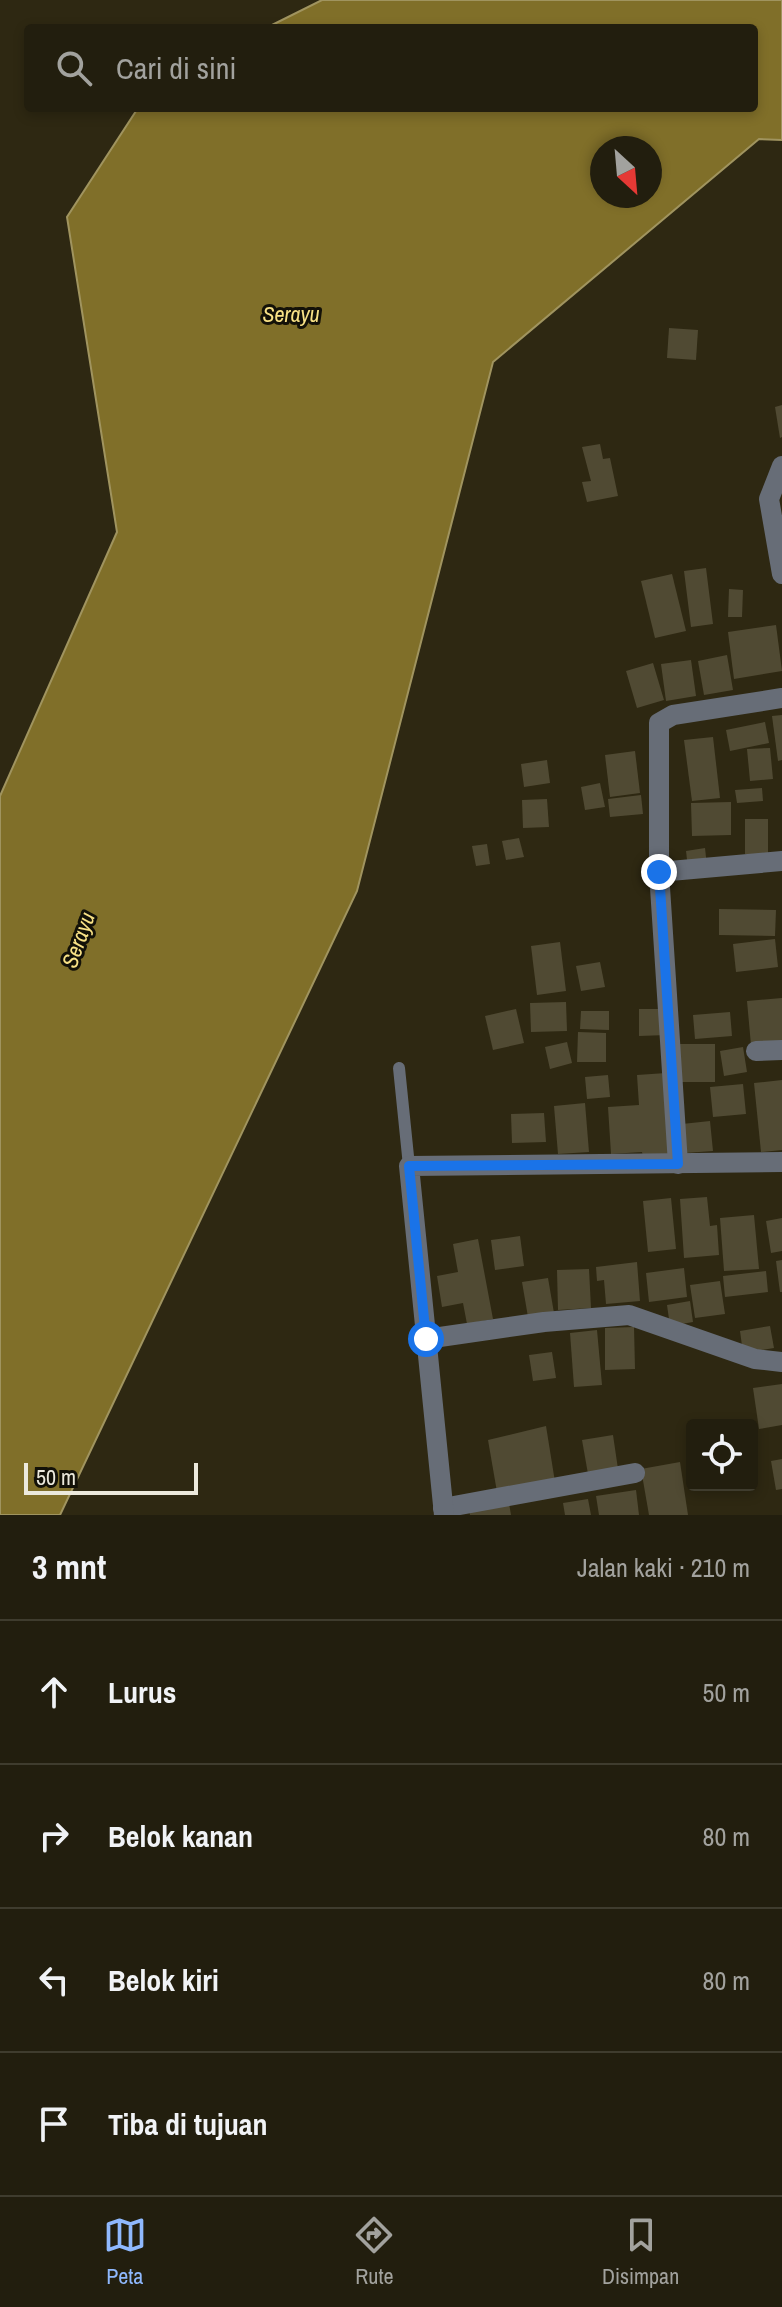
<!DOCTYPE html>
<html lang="id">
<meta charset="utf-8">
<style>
body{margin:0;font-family:"Archivo Narrow",sans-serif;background:#2e2b1c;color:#f1f3f6}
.controls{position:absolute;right:24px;bottom:24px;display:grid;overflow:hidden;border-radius:8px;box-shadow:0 4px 12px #0003}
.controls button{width:72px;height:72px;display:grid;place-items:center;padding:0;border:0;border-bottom:2px solid #3f3c2e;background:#221e0e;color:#f1f3f6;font:40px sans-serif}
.compass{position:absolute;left:590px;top:136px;width:72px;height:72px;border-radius:50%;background:#221e0e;box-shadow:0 4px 12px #0003;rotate:154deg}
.scale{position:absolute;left:24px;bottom:20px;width:174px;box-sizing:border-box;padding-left:8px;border:4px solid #ece9dc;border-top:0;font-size:22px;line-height:28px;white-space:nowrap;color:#ece9dc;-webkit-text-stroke:6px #131108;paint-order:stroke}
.stop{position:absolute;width:24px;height:24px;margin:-18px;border:6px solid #1a73e8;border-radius:50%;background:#fff}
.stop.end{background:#1a73e8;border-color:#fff;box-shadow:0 2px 8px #0008}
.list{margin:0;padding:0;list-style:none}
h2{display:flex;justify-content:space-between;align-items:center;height:104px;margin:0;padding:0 32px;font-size:34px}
h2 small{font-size:26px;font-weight:400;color:#a2a29e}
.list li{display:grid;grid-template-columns:52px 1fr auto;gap:24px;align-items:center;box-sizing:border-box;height:144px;padding:0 32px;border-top:2px solid #3f3c2e}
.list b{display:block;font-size:30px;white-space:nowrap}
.list em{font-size:26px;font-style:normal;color:#a2a29e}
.icon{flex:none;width:44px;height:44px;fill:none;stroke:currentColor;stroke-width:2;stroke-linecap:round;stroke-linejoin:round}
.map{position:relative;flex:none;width:782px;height:1515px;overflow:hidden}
.search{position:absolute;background:#221e0e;box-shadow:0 4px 12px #0003;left:24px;right:24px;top:24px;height:88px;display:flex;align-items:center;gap:20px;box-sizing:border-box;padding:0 28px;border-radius:8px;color:#a2a29e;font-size:30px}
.sheet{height:680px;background:#221e0e}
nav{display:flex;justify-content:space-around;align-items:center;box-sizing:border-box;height:112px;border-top:2px solid #3f3c2e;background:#221e0e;font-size:22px;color:#a2a29e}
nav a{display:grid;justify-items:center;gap:4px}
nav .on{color:#8fb8fd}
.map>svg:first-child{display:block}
.water{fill:#806f29;stroke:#a0945f;stroke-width:2;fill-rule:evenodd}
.building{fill:#504a33}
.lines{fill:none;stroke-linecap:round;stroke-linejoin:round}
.lane{stroke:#676d77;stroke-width:12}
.street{stroke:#676d77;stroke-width:20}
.route{stroke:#1a73e8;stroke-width:10}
.labels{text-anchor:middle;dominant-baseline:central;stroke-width:6;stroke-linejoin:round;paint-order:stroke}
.water-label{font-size:22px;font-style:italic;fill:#f9e286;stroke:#131108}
</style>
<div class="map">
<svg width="782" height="1515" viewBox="0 0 782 1515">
<rect width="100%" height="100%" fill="#2e2812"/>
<path class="water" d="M322 0H782V140L759 139 493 362 357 891 60 1515H0V796L117 532 67 217 138 108H754V28H266ZM602 148H650V196H602Z"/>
<g class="building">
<path d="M669 328 698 330 696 360 667 358Z"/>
<path d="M782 405V437L780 438 775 407Z"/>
<path d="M600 444 603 459 610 458 618 496 587 502 582 482 591 481 582 447Z"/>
<path d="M706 568 713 624 691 627 684 571Z"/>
<path d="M672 574 686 631 655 638 641 581Z"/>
<path d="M729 589 743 590 742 617H728Z"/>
<path d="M776 625 782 671 734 679 728 632Z"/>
<path d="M727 655 733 690 704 695 698 661Z"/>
<path d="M691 660 696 696 666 701 661 664Z"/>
<path d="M653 663 664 700 637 708 626 671Z"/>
<path d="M782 715V760L778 761 772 716Z"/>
<path d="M765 722 769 743 730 751 726 730Z"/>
<path d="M713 737 720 798 692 801 684 740Z"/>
<path d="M770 748 773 779 750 781 747 749Z"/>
<path d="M635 751 640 793 610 797 605 755Z"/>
<path d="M547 760 550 783 524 787 521 764Z"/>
<path d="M600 783 605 807 585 810 581 787Z"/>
<path d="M762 788 763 801 737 803 735 790Z"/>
<path d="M641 795 643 814 610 817 608 799Z"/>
<path d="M547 799 549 827 523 828 522 800Z"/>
<path d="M731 802V835L692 836 691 803Z"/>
<path d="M745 819H768V855L745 854Z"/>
<path d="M519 838 524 857 506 860 502 841Z"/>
<path d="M487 844 490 864 476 866 472 846Z"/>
<path d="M705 848 707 866 688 868 686 851Z"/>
<path d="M719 909 776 910 775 936 719 935Z"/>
<path d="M775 939 778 967 736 972 733 944Z"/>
<path d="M560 942 566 991 537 995 531 946Z"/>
<path d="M600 962 605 987 581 991 576 966Z"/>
<path d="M782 998V1042L751 1045 747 1001Z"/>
<path d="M566 1002 567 1031 531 1032 530 1003Z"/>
<path d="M516 1009 524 1043 493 1050 485 1016Z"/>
<path d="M639 1009H666L667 1035 639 1036Z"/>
<path d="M581 1011H609V1030L580 1029Z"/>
<path d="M730 1012 732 1036 695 1039 693 1015Z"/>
<path d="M578 1032 606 1033V1062H577Z"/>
<path d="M567 1042 572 1063 550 1069 545 1047Z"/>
<path d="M679 1044H715V1082H680Z"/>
<path d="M743 1047 747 1072 724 1076 720 1051Z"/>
<path d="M666 1073 671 1155 643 1157 642 1152 611 1154 608 1107 639 1105 637 1075Z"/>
<path d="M608 1075 610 1097 587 1099 585 1077Z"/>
<path d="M782 1080V1150L761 1152 754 1083Z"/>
<path d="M743 1084 746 1114 713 1117 710 1087Z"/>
<path d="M585 1103 589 1152 558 1154 554 1106Z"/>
<path d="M544 1113 546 1142 512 1143 511 1114Z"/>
<path d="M710 1121 713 1151 685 1153 682 1124Z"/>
<path d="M707 1197 710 1226 717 1225 719 1255 684 1258 680 1199Z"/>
<path d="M671 1198 676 1249 648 1252 643 1201Z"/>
<path d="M754 1215 759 1269 724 1271 720 1218Z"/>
<path d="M782 1218V1251L771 1253 766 1221Z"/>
<path d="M520 1236 524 1266 495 1270 491 1240Z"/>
<path d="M478 1239 493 1319 467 1324 463 1303 442 1307 437 1276 458 1272 453 1244Z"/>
<path d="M782 1260V1292H780L776 1261Z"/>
<path d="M637 1262 640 1301 606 1304 604 1280 597 1281 596 1267Z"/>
<path d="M684 1268 687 1297 649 1302 646 1273Z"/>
<path d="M589 1269 591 1308 558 1310 557 1270Z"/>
<path d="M766 1271 768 1292 725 1297 723 1276Z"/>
<path d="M548 1278 554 1313 528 1317 522 1282Z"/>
<path d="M720 1281 725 1314 695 1318 690 1285Z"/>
<path d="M690 1301 693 1322 670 1326 667 1305Z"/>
<path d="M770 1326 774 1348 743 1353 740 1331Z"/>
<path d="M634 1327 635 1369 605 1370V1328Z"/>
<path d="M597 1330 602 1385 574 1387 570 1333Z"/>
<path d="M552 1352 556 1378 533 1381 529 1355Z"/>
<path d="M782 1384V1425L759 1429 753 1388Z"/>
<path d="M546 1426 555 1482 497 1492 488 1440Z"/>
<path d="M613 1435 618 1469 588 1474 582 1440Z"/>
<path d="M782 1459V1489L776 1490 771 1461Z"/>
<path d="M680 1462 688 1515H649L641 1469Z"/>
<path d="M636 1490 639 1515H599L596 1496Z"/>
<path d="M588 1499 591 1515H565L563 1503Z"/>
<path d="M509 1503 511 1515H470L469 1509Z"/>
</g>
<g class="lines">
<path class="lane" d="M399 1068 409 1166"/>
<g class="street">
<path d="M782 466 769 499 782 574"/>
<path d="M659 872 782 861"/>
<path d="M756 1051 782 1050"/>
<path d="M678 1164 659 872V723L673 715 782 698"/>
<path d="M426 1339 544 1322 629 1315 755 1359 782 1362"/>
<path d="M443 1508 635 1473"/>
<path d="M444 1515 409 1166 782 1162"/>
</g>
</g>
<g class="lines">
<path class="route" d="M426 1339 409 1166 678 1164 659 872"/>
</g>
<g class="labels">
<g class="water-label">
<text x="291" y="314">Serayu</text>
<text transform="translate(78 940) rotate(-70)">Serayu</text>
</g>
</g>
</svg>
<div class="controls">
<button><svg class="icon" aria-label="locate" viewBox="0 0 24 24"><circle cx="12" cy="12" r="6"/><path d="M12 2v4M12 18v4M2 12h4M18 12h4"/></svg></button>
</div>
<svg class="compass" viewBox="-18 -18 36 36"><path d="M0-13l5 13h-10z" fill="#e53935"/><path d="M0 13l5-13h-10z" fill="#a2a29e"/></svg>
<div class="scale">50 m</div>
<div class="stop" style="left:426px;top:1339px"></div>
<div class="stop end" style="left:659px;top:872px"></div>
<div class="search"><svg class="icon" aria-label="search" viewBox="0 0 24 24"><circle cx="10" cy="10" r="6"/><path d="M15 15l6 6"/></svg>Cari di sini</div>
</div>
<section class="sheet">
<h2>3 mnt<small>Jalan kaki · 210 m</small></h2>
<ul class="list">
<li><svg class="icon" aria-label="ahead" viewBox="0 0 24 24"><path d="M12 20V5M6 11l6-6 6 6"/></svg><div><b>Lurus</b></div><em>50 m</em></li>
<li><svg class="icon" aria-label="right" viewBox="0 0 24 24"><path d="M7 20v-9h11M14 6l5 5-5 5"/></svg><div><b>Belok kanan</b></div><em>80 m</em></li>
<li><svg class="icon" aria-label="left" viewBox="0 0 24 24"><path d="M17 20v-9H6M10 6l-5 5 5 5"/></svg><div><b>Belok kiri</b></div><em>80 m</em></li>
<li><svg class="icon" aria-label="arrive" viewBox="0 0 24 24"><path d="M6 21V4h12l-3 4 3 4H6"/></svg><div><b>Tiba di tujuan</b></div></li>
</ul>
</section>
<nav>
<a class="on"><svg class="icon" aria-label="map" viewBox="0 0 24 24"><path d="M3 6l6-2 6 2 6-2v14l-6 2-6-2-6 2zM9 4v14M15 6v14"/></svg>Peta</a>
<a><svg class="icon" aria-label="directions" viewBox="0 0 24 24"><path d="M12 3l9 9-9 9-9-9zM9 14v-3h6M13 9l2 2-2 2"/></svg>Rute</a>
<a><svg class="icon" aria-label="saved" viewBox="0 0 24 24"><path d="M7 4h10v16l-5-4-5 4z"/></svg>Disimpan</a>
</nav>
